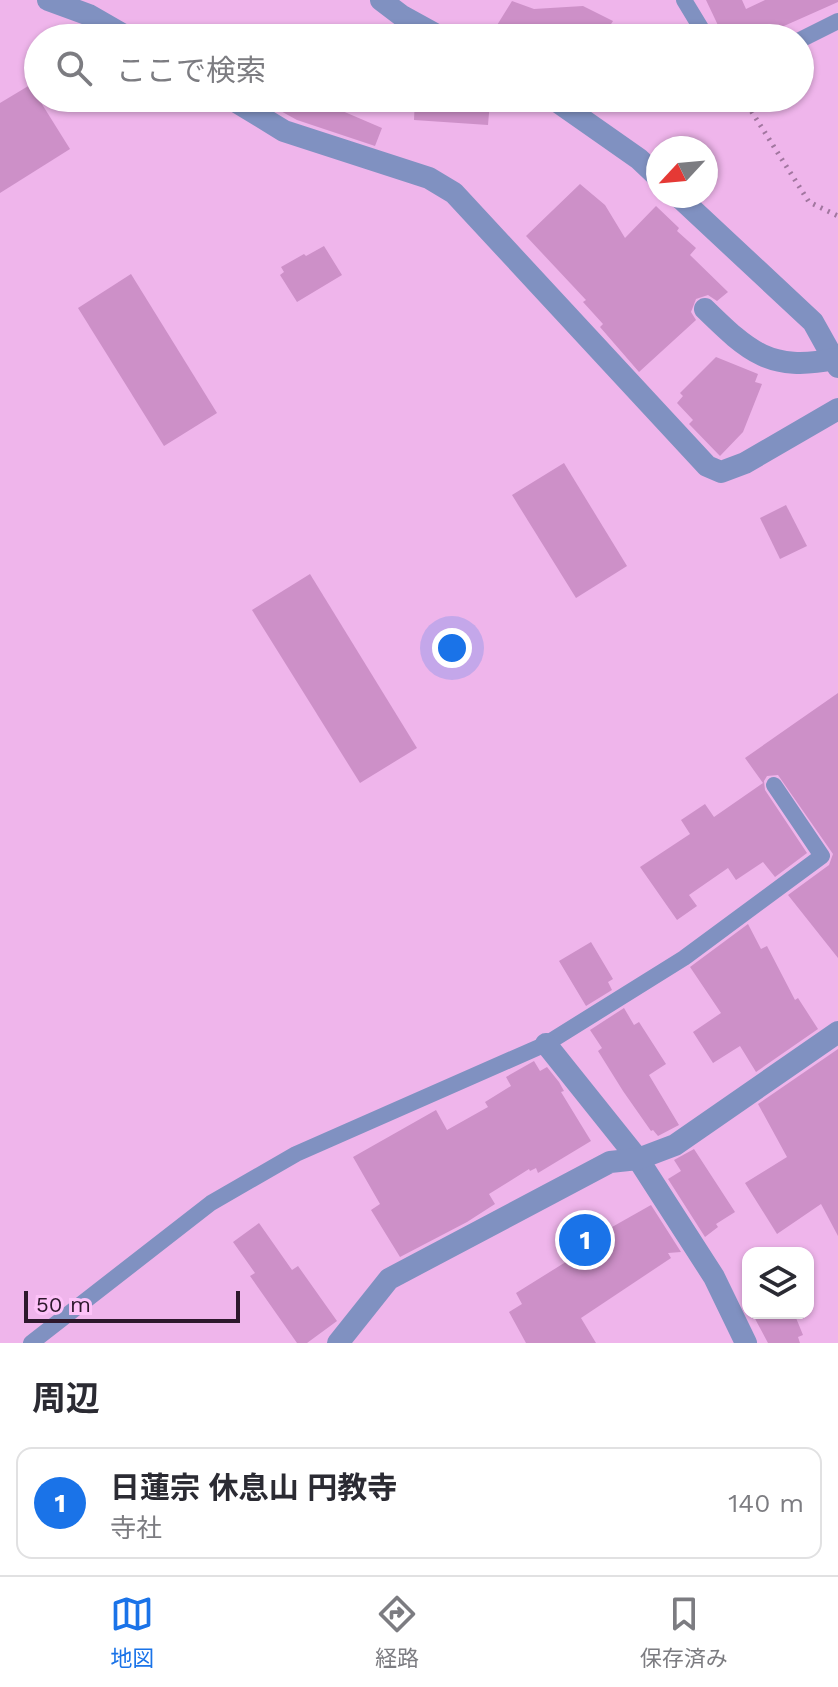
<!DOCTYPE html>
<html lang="ja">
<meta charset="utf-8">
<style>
body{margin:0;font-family:"Work Sans","Noto Sans JP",sans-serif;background:#f7f7f7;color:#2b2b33}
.controls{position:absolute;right:24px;bottom:24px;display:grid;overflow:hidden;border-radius:16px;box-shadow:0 2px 6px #0004}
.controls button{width:72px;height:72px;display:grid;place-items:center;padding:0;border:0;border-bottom:2px solid #e1e1e2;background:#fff;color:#2b2b33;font:40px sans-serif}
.compass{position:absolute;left:646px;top:136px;width:72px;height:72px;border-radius:50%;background:#fff;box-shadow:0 2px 6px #0004;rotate:244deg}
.scale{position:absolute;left:24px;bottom:20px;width:216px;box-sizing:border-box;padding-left:8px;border:4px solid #2d182c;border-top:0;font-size:22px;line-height:28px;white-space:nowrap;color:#2d182c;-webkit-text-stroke:6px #fdc2f8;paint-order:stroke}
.you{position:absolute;left:452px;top:648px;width:28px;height:28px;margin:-20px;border:6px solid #fff;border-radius:50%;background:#1a73e8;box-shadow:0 0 0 12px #1a73e833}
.badge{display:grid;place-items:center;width:52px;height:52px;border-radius:50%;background:#1a73e8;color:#fff;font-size:26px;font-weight:700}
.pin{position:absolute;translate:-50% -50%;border:4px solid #fff;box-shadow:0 2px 8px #0006}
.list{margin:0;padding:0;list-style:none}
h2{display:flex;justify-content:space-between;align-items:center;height:104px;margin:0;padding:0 32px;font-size:34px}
h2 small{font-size:26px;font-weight:400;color:#7c7c81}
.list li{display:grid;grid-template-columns:52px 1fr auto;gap:24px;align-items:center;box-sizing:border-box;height:112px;margin:0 16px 16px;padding:0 16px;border:2px solid #e1e1e2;border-radius:16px}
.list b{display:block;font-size:30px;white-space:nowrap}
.list p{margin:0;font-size:26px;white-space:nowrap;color:#7c7c81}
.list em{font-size:26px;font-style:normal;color:#7c7c81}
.icon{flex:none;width:44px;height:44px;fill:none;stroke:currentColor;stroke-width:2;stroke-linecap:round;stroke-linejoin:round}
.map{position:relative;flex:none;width:838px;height:1343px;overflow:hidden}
.search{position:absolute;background:#fff;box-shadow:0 2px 6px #0004;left:24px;right:24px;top:24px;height:88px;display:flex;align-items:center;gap:20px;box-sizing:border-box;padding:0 28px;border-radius:44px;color:#7c7c81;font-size:30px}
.sheet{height:232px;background:#fff}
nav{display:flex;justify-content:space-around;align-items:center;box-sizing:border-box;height:112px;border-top:2px solid #e1e1e2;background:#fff;font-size:22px;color:#7c7c81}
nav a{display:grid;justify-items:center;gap:4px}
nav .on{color:#1a73e8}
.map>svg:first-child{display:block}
.building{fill:#cd90c8}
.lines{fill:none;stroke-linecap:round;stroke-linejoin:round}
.path{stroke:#a1769f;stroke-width:5;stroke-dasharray:2 6;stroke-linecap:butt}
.service{stroke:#8091c1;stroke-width:16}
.minor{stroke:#8091c1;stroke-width:22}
</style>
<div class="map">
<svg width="838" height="1343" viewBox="0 0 838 1343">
<rect width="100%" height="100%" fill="#efb5eb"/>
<g class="building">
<path d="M706 0H742L746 9 765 0H838V2L757 38H724Z"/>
<path d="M512 1 534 9 583 6 613 21 602 38H489Z"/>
<path d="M30 85 70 149 0 193V103Z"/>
<path d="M257 98H318L334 106 333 107 382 128 375 146 297 120Z"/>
<path d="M415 98H477V100L490 101 488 125 414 120Z"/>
<path d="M580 184 605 205 625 238 656 206 679 228 677 231 696 248 690 255 728 292 717 301 708 295 696 299 691 312 696 320 639 372 600 327 603 324 583 302 586 300 526 236Z"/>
<path d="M324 246 342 275 297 302 280 275 284 272 281 267 304 254 306 256Z"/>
<path d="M131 274 217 413 164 446 78 308Z"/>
<path d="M716 357 758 374 755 382 762 384 743 432 720 456 689 424 693 420 677 403 683 396 680 393Z"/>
<path d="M564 463 627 566 576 598 512 495Z"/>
<path d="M786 505 807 546 780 559 760 518Z"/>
<path d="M310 574 417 748 360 783 252 610Z"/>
<path d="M838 693V958L788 895 829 865 833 854 778 775 767 776 764 781 765 790 807 853 775 877 763 862 736 880 728 868 689 895 697 906 677 920 640 867 690 834 681 820 705 804 714 817 763 783 745 758Z"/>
<path d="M748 924 761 949 767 946 795 1000 798 998 818 1029 756 1072 740 1046 713 1063 693 1032 721 1013 690 967Z"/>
<path d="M591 942 613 979 608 982 612 990 586 1006 559 961Z"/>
<path d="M624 1008 634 1025 639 1022 666 1064 649 1075 679 1125 658 1136 653 1130 651 1131 623 1091 598 1051 602 1048 590 1030Z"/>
<path d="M838 1049V1236L821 1204 777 1234 745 1183 787 1157 758 1104Z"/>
<path d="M534 1061 540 1071 547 1067 559 1082 564 1091 561 1092 591 1141 538 1173 536 1168 530 1171 529 1169 489 1194 495 1204 467 1222 400 1257 371 1210 380 1204 353 1157 436 1110 447 1130 488 1107 485 1102 511 1086 506 1077Z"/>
<path d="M694 1149 735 1212 716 1224 718 1227 705 1237 668 1179 681 1171 674 1160Z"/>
<path d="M651 1205 681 1252 668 1253 671 1258 581 1318 596 1343H526L509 1312 522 1304 516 1293 585 1250 582 1244Z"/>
<path d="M259 1223 292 1270 298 1266 337 1321 307 1343H297L250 1276 255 1273 233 1242Z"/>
<path d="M752 1313H794L803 1335 798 1337 800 1343H768Z"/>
</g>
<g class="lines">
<path class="path" d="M743 98 809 202 838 216"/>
<g class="service">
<path d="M684 0 707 38"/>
<path d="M800 40 838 21"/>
<path d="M31 1343 211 1203 296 1154 546 1044 684 958 822 856 774 785"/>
</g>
<g class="minor">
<path d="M48 0 89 15 129 38"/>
<path d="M381 0 402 16 442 38"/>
<path d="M230 98 284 131 429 178 454 193 707 466 721 472 745 463 838 409"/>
<path d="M552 98 639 159 658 177"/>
<path d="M678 196 813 322 838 367"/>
<path d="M705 309C749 352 770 372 835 359"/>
<path d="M546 1044 638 1159 714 1277 746 1343"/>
<path d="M338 1343 389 1279 610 1162 638 1159 675 1145 838 1032"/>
</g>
</g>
</svg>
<div class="controls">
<button><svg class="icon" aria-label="layers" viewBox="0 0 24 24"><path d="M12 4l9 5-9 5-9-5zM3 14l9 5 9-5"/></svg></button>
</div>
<svg class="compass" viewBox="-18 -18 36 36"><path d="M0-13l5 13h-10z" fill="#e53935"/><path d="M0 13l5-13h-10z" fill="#7c7c81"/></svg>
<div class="scale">50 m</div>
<div class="you"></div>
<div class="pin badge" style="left:585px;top:1240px">1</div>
<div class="search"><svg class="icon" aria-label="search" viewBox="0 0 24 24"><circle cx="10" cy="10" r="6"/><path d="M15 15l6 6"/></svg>ここで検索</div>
</div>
<section class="sheet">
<h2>周辺<small></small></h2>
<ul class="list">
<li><span class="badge">1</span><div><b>日蓮宗 休息山 円教寺</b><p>寺社</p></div><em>140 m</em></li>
</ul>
</section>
<nav>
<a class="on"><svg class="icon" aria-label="map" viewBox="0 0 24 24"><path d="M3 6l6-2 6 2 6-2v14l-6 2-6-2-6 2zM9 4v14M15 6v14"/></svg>地図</a>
<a><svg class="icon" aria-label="directions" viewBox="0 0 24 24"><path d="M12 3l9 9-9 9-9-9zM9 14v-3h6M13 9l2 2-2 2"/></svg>経路</a>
<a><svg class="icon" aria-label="saved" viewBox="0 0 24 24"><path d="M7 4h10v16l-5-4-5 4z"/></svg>保存済み</a>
</nav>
